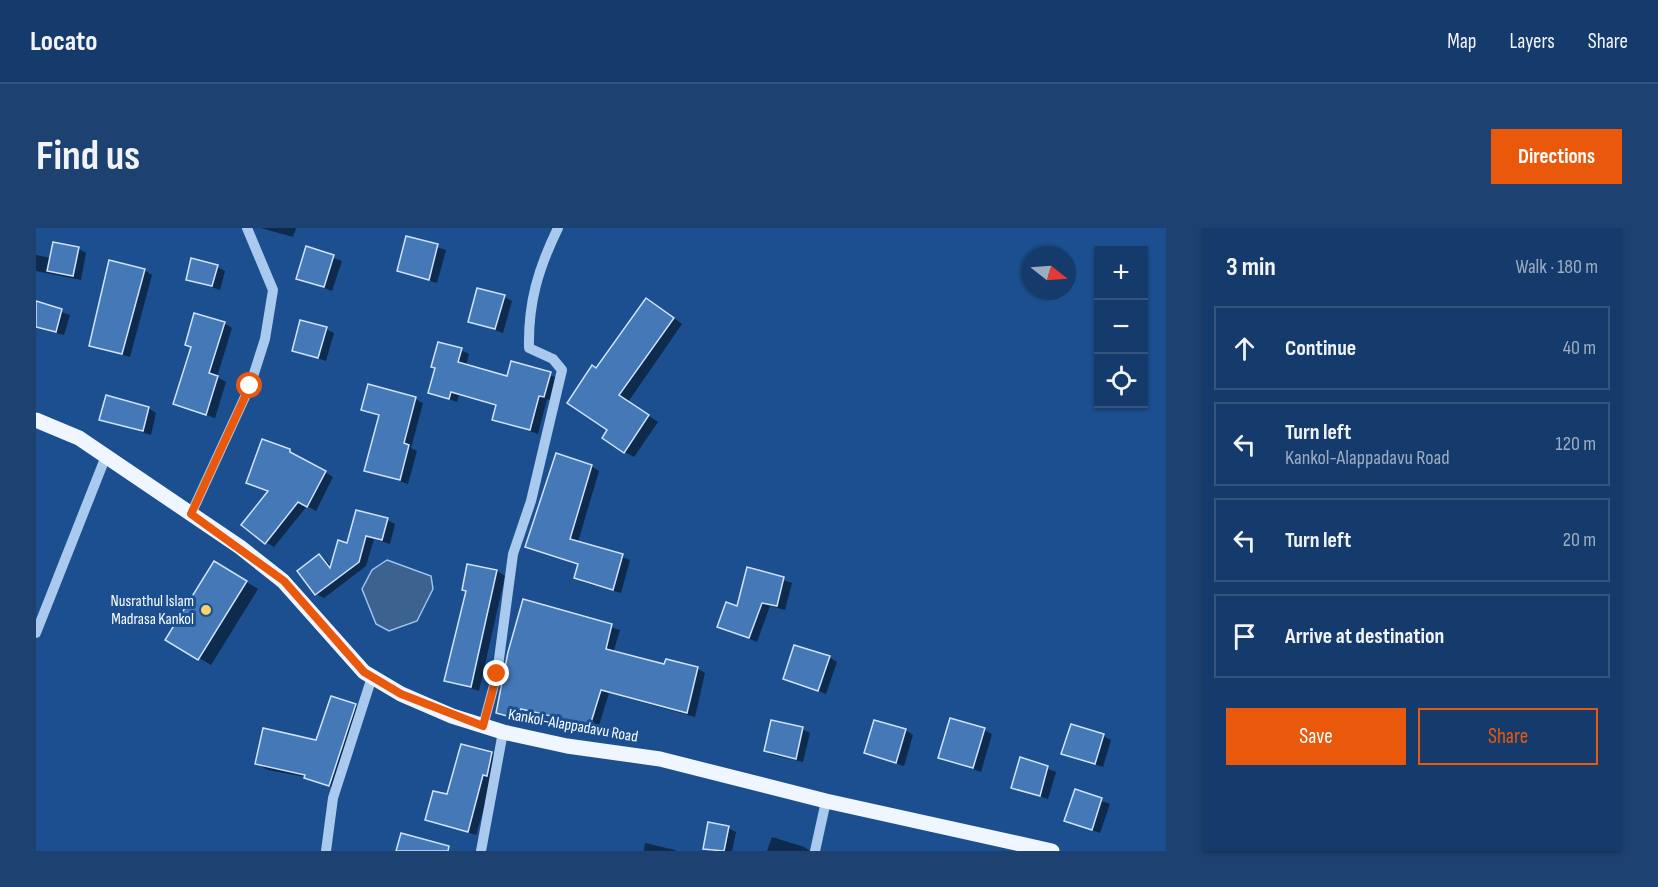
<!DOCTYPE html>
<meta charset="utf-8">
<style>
body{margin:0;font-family:"Sofia Sans Condensed",sans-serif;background:#1d4271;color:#f1f3f6}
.controls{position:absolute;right:18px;top:18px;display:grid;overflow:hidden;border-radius:0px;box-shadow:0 2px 4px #0004}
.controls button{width:54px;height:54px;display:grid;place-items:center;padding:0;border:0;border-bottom:2px solid #33557e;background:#143b6b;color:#f1f3f6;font:30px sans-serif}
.compass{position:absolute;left:986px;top:18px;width:54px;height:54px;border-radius:50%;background:#143b6b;box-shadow:0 2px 4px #0004;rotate:107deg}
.stop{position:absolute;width:18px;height:18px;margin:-14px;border:4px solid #ea580c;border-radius:50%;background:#fff}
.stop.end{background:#ea580c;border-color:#fff;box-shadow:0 2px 6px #0008}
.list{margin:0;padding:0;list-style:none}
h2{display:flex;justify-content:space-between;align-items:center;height:78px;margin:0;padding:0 24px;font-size:26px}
h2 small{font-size:20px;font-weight:400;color:#9dadc1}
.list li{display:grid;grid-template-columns:39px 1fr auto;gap:18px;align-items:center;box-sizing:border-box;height:84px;margin:0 12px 12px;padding:0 12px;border:2px solid #33557e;border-radius:0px}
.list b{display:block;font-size:22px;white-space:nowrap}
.list p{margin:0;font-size:20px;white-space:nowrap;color:#9dadc1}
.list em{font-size:20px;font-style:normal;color:#9dadc1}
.actions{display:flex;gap:12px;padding:18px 24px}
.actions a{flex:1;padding:14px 0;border:2px solid #ea580c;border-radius:0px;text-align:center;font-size:21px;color:#ea580c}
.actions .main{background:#ea580c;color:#fff}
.icon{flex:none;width:33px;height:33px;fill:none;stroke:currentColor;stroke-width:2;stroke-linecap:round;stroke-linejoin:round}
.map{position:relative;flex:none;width:1130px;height:623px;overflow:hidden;border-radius:0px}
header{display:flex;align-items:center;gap:36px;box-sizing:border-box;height:84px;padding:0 30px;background:#143b6b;border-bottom:2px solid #33557e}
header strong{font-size:28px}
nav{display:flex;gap:33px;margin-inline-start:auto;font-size:21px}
.intro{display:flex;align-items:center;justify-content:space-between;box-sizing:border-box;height:144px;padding:0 36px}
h1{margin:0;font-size:42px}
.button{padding:15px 27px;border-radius:0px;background:#ea580c;color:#fff;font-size:21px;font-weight:700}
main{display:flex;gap:36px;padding:0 36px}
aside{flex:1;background:#143b6b;border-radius:0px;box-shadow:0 2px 4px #0004}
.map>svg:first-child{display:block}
.water{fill:#3c6290;stroke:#9cc4f0;stroke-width:1.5}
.shadow{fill:#0007}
.building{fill:#4478b7;stroke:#cfe3fa;stroke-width:1.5}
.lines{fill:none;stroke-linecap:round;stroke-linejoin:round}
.minor{stroke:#a9c9ee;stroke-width:10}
.major{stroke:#f0f6ff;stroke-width:15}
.route{stroke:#ea580c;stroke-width:8}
.poi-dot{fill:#ffd166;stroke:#1b4f8f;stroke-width:2}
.labels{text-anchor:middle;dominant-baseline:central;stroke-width:6;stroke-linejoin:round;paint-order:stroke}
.poi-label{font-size:16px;fill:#fff;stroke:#1b4f8f;text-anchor:end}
.street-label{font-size:16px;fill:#fff;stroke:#1b4f8f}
</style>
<header>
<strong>Locato</strong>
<nav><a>Map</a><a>Layers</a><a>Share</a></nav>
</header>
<div class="intro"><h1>Find us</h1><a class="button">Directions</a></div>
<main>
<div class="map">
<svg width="1130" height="623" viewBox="0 0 1130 623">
<rect width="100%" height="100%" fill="#1b4f8f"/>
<path class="water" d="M351 332 395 348 397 361 381 393 353 403 340 396 326 361 336 342Z"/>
<g class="shadow">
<path d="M225 0H260L257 9Z"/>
<path d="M371 10 410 22 401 55 362 43Z"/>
<path d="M42 20 50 25 45 52 0 43V27L15 30Z"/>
<path d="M271 20 306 33 296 63 262 50Z"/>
<path d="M181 39 189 43 184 62 152 51Z"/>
<path d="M108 42 116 47 94 129 54 117Z"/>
<path d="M468 69 476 73 467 105 434 93Z"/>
<path d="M0 75 34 87 28 107 0 100Z"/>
<path d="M620 77 646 96 592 174 622 194 598 229 589 224 561 142Z"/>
<path d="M188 95 196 100 181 149 190 154 179 190 139 176 156 120 150 116Z"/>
<path d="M290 101 298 105 290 133 258 122Z"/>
<path d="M425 122 433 126 430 138 472 150 476 135 522 150 516 173 511 171 502 206 458 191 461 178 423 167 421 174 394 164Z"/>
<path d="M379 171 387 175 375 220 381 223 372 256 330 242 344 189 327 182Z"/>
<path d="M112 180 120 185 115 207 65 191Z"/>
<path d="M254 223 297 249 280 283 271 278 238 319 230 314 233 264 212 255Z"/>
<path d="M555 238 563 243 542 314 594 332 585 365 547 354 539 349 543 337 491 318Z"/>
<path d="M351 292 359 296 354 316 338 311 330 338 288 370 280 366 284 327 296 338 312 317Z"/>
<path d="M433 337 461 343 469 348 443 463 409 452 431 364Z"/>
<path d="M190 341 222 361 175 437 132 411Z"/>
<path d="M712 341 756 355 749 382 734 378 721 414 683 398 702 380Z"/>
<path d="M488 372 584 402 577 425 630 438 662 441 669 445 659 489 573 465 560 507 531 499 523 495 524 492 493 484 490 494 461 484Z"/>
<path d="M793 429 801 434 790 466 748 450Z"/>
<path d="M319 477 329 483 304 563 270 549 232 542 221 536 281 513Z"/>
<path d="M766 501 774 505 767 534 737 527 729 523Z"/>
<path d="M869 502 877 507 868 538 830 525Z"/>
<path d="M948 502 956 506 945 544 904 529Z"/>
<path d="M1067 508 1075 512 1067 539 1027 525Z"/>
<path d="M455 525 463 530 440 607 391 592Z"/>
<path d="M985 531 1020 544 1012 571 977 559Z"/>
<path d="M1040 563 1074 576 1064 605 1030 592Z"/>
<path d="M692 600 700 604 696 623H674L669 620Z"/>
<path d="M736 609 768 619 774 623H731Z"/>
<path d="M609 615 639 622 641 623H608Z"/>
</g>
<g class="building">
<path d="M370 8 402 16 393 52 361 43Z"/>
<path d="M17 14 43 19 37 48 11 43Z"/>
<path d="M270 18 298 27 288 59 260 51Z"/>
<path d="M155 30 182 37 176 58 150 52Z"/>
<path d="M73 32 109 41 86 126 53 118Z"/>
<path d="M441 60 469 67 459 101 432 94Z"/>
<path d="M610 70 638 90 583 167 613 187 588 225 566 210 571 202 531 175 556 137 560 140Z"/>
<path d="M0 73 26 81 20 104 0 99Z"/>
<path d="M158 85 189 94 173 145 182 148 170 187 137 176 155 119 149 117Z"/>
<path d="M264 92 291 99 282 130 256 123Z"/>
<path d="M402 114 426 120 422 134 471 148 475 133 515 144 508 169 503 168 494 202 456 192 460 177 415 164 413 171 392 165 399 140 395 139Z"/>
<path d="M332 156 380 169 368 215 373 217 364 252 328 243 343 187 325 182Z"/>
<path d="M70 167 113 179 107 203 63 192Z"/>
<path d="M226 211 254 221V224L290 243 271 279 262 274 229 316 205 297 232 263 210 255Z"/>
<path d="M520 225 556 237 534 311 587 326 577 362 538 350 542 336 489 319Z"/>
<path d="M320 282 352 290 346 312 330 308 323 334 279 367 261 343 283 326 294 340 302 312 311 315Z"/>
<path d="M178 333 211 353 162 432 129 412Z"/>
<path d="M431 336 461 342 435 459 408 453 430 363 426 362Z"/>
<path d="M711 339 748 349 741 378 726 375 713 410 681 399 690 374 701 378Z"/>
<path d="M487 371 576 396 570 421 628 436 630 431 662 439 651 485 565 462 552 504 521 495 523 490 485 481 482 491 460 485 472 424Z"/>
<path d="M758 417 794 428 782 463 747 451Z"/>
<path d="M295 468 320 476 293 558 268 550 269 547 219 536 227 500 280 512Z"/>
<path d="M914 490 949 500 937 540 902 530Z"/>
<path d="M735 492 767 499 760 531 728 523Z"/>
<path d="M838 492 870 501 860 535 828 525Z"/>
<path d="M1035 496 1068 506 1059 536 1025 526Z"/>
<path d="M425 516 456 524 451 548 447 547 432 604 389 592 397 563 411 566Z"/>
<path d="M984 529 1012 538 1004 568 975 560Z"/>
<path d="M1039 561 1066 570 1056 602 1028 593Z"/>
<path d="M672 594 693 598 688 623 667 621Z"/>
<path d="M365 605 413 618 412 623H360Z"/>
</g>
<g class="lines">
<g class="minor">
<path d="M155 286 214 158 229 111 237 62 211 0"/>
<path d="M0 405 70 228"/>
<path d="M447 498 461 446 477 326 495 273 526 142 517 131 493 120C492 75 502 41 522 0"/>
<path d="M290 623 297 570 336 449"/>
<path d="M445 623 467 504"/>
<path d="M779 623 790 573"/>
</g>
<path class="major" d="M0 192 43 210 204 319 247 353 328 444 365 466 416 488 467 504 531 518 624 531 790 573 1016 623"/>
</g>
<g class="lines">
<path class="route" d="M214 158 155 286 248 353 328 444 365 466 447 498 461 446"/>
</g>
<circle class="poi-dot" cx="170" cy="382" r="6"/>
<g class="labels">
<g class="poi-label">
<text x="158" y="373">Nusrathul Islam<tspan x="158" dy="18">Madrasa Kankol</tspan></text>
</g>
<g class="street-label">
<text transform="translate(537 498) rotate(10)">Kankol-Alappadavu Road</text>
</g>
</g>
</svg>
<div class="controls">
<button>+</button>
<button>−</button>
<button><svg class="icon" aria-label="locate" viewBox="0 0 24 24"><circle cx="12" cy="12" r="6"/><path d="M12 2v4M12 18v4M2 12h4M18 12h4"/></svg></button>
</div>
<svg class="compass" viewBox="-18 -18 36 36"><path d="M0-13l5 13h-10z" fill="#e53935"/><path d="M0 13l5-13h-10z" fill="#9dadc1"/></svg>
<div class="stop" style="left:214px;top:158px"></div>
<div class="stop end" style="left:461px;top:446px"></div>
</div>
<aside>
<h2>3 min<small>Walk · 180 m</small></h2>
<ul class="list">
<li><svg class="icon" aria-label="ahead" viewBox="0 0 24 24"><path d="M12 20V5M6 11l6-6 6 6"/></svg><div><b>Continue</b></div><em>40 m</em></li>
<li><svg class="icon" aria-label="left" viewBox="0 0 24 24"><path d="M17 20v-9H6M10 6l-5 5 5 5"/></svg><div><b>Turn left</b><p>Kankol-Alappadavu Road</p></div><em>120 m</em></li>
<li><svg class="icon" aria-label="left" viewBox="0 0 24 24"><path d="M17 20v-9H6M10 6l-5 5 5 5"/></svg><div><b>Turn left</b></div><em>20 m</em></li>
<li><svg class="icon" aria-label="arrive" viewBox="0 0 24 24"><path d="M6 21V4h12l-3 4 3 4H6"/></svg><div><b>Arrive at destination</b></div></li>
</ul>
<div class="actions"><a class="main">Save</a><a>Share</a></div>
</aside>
</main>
